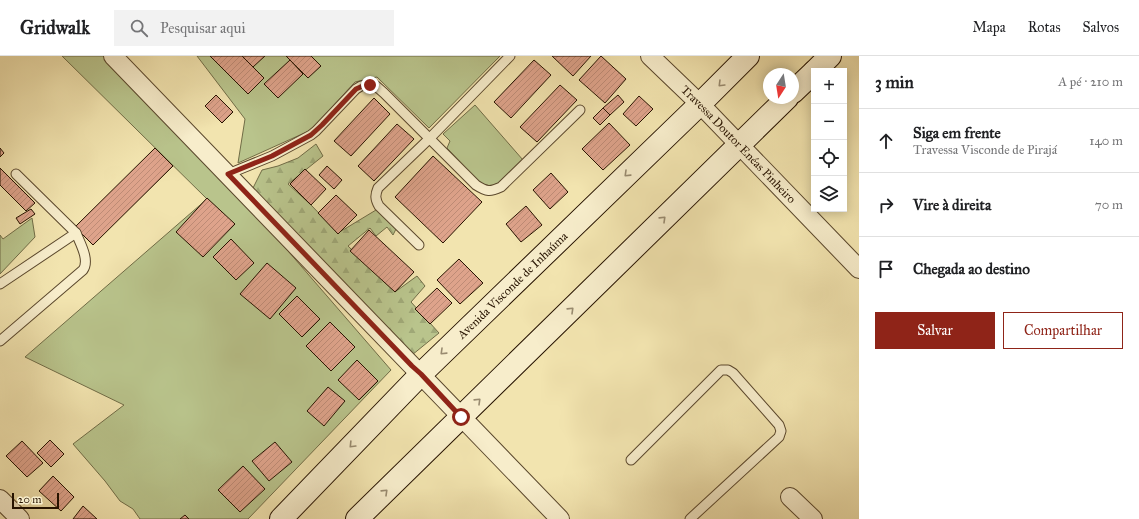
<!DOCTYPE html>
<html lang="pt">
<meta charset="utf-8">
<style>
body{margin:0;font-family:"IM FELL Great Primer",serif;background:#f2f2f2;color:#202124}
.controls{position:absolute;right:12px;top:12px;display:grid;overflow:hidden;border-radius:0px;box-shadow:0 2px 10px #0003}
.controls button{width:36px;height:36px;display:grid;place-items:center;padding:0;border:0;border-bottom:1px solid #e0e0e0;background:#fff;color:#202124;font:20px sans-serif}
.compass{position:absolute;left:763px;top:12px;width:36px;height:36px;border-radius:50%;background:#fff;box-shadow:0 2px 10px #0003;rotate:192deg}
.scale{position:absolute;left:12px;bottom:10px;width:47px;box-sizing:border-box;padding-left:4px;border:2px solid #271300;border-top:0;font-size:11px;line-height:14px;white-space:nowrap;color:#271300;-webkit-text-stroke:3px #f7edcb;paint-order:stroke}
.stop{position:absolute;width:12px;height:12px;margin:-9px;border:3px solid #8f2418;border-radius:50%;background:#fff}
.stop.end{background:#8f2418;border-color:#fff;box-shadow:0 1px 4px #0008}
.list{margin:0;padding:0;list-style:none}
h2{display:flex;justify-content:space-between;align-items:center;height:52px;margin:0;padding:0 16px;font-size:17px}
h2 small{font-size:13px;font-weight:400;color:#757577}
.list li{display:grid;grid-template-columns:26px 1fr auto;gap:12px;align-items:center;box-sizing:border-box;height:64px;padding:0 16px;border-top:1px solid #e0e0e0}
.list b{display:block;font-size:15px;white-space:nowrap}
.list p{margin:0;font-size:13px;white-space:nowrap;color:#757577}
.list em{font-size:13px;font-style:normal;color:#757577}
.actions{display:flex;gap:8px;padding:12px 16px}
.actions a{flex:1;padding:9px 0;border:1px solid #8f2418;border-radius:0px;text-align:center;font-size:14px;color:#8f2418}
.actions .main{background:#8f2418;color:#fff}
.icon{flex:none;width:22px;height:22px;fill:none;stroke:currentColor;stroke-width:2;stroke-linecap:round;stroke-linejoin:round}
.map{position:relative;flex:none;width:859px;height:463px;overflow:hidden}
header{display:flex;align-items:center;gap:24px;box-sizing:border-box;height:56px;padding:0 20px;background:#fff;border-bottom:1px solid #e0e0e0}
header strong{font-size:19px}
nav{display:flex;gap:22px;margin-inline-start:auto;font-size:14px}
.search{width:280px;height:36px;background:#f2f2f2;display:flex;align-items:center;gap:10px;box-sizing:border-box;padding:0 14px;border-radius:0px;color:#757577;font-size:15px}
main{display:flex}
aside{flex:1;background:#fff}
.map>svg:first-child{display:block}
.green{fill:#b9c48c;stroke:#706c46}
.forest{fill:url(#forest-firs);stroke:#706c46}
.building{fill:url(#building-hatch);stroke:#271300}
.lines{fill:none;stroke-linecap:round;stroke-linejoin:round}
.lane-casing{stroke:#5a472c;stroke-width:11}
.street-casing{stroke:#5a472c;stroke-width:20}
.secondary-casing{stroke:#271300;stroke-width:24}
.lane{stroke:#f7edcb;stroke-width:9}
.street{stroke:#f7edcb;stroke-width:18}
.secondary{stroke:#f7edcb;stroke-width:22}
.oneway{stroke:#998b70}
.route{stroke:#8f2418;stroke-width:5}
.labels{text-anchor:middle;dominant-baseline:central;stroke-width:3;stroke-linejoin:round;paint-order:stroke}
.street-label{font-size:12px;fill:#271300;stroke:#f7edcb}
</style>
<header>
<strong>Gridwalk</strong>
<div class="search"><svg class="icon" aria-label="search" viewBox="0 0 24 24"><circle cx="10" cy="10" r="6"/><path d="M15 15l6 6"/></svg>Pesquisar aqui</div>
<nav><a>Mapa</a><a>Rotas</a><a>Salvos</a></nav>
</header>
<main>
<div class="map">
<svg width="859" height="463" viewBox="0 0 859 463">
<defs>
<pattern id="forest-firs" width="22" height="20" patternUnits="userSpaceOnUse"><rect width="22" height="20" fill="#b9c48c"/><path d="M5 1l3.5 6h-7zM16 11l3.5 6h-7z" fill="#9fa877"/></pattern>
<pattern id="building-hatch" width="6" height="6" patternUnits="userSpaceOnUse"><rect width="6" height="6" fill="#dea38b"/><path d="M-1 1l2-2M0 6l6-6M5 7l2-2" fill="none" stroke="#be8b76"/></pattern>
</defs>
<rect width="100%" height="100%" fill="#f2e4af"/>
<filter id="stains"><feTurbulence type="fractalNoise" baseFrequency=".005" numOctaves="4"/><feColorMatrix values="0 0 0 0 .2 0 0 0 0 .09 0 0 0 0 .02 0 0 0 .5 -.17"/></filter>
<radialGradient id="worn" r=".72"><stop offset=".6" stop-color="#630" stop-opacity="0"/><stop offset="1" stop-color="#630" stop-opacity=".3"/></radialGradient>
<g class="green">
<path d="M62 0H105L231 129 391 314 248 463H140L133 453 120 445 105 425 73 388 124 349 25 301 207 143Z"/>
<path d="M197 0H500L429 72 377 21 355 26 311 74 238 107 245 63Z"/>
<path d="M475 49 523 104 501 126 491 130 481 128 447 92 450 85 443 78Z"/>
<path d="M32 162 35 181 0 218V179L3 183Z"/>
</g>
<path class="forest" d="M316 88 323 100 288 128 311 149 338 177 376 154 397 171 393 179 387 171 376 180 370 172 348 190 395 236 417 220 425 230 411 246 439 277 412 299 253 132 262 114 278 110 298 102Z"/>
<g class="building">
<path d="M210 0H242L264 22 248 38Z"/>
<path d="M242 0H265L253 11Z"/>
<path d="M286 0H311L321 10 308 22Z"/>
<path d="M552 0H591L573 20Z"/>
<path d="M601 0 626 23 605 47 579 24Z"/>
<path d="M290 4 303 18 278 42 264 28Z"/>
<path d="M534 4 551 19 511 62 494 46Z"/>
<path d="M560 29 577 44 537 86 520 71Z"/>
<path d="M216 39 233 56 222 67 205 50Z"/>
<path d="M618 39 624 46 610 59 603 52Z"/>
<path d="M639 40 653 53 636 70 623 58Z"/>
<path d="M374 42 390 58 351 100 334 85Z"/>
<path d="M603 52 610 59 600 69 593 62Z"/>
<path d="M609 67 630 89 603 114 582 93Z"/>
<path d="M397 68 414 83 374 125 358 110Z"/>
<path d="M0 92 4 97 0 101Z"/>
<path d="M155 92 173 110 93 189 75 171Z"/>
<path d="M433 100 482 146 443 187 395 141Z"/>
<path d="M327 110 342 124 334 133 319 119Z"/>
<path d="M0 112 35 147 26 155 0 129Z"/>
<path d="M305 113 326 133 311 149 290 128Z"/>
<path d="M551 117 568 136 550 153 533 134Z"/>
<path d="M336 139 357 159 338 178 318 157Z"/>
<path d="M207 142 235 168 203 201 176 176Z"/>
<path d="M526 150 542 169 521 186 506 168Z"/>
<path d="M31 153 35 158 20 168 16 162Z"/>
<path d="M369 174 414 216 395 236 350 195Z"/>
<path d="M231 183 254 207 236 224 213 201Z"/>
<path d="M459 203 483 227 460 248 437 224Z"/>
<path d="M267 207 296 232 270 263 240 238Z"/>
<path d="M437 232 452 247 430 268 415 253Z"/>
<path d="M297 240 320 263 302 281 279 258Z"/>
<path d="M330 266 355 291 331 315 306 290Z"/>
<path d="M357 304 378 325 359 344 338 324Z"/>
<path d="M328 331 345 345 324 370 307 355Z"/>
<path d="M50 384 64 398 51 411 37 397Z"/>
<path d="M22 385 43 407 27 421 6 400Z"/>
<path d="M275 386 292 406 269 425 252 405Z"/>
<path d="M243 410 265 433 240 456 218 434Z"/>
<path d="M53 420 74 441 61 455 39 435Z"/>
<path d="M83 450 97 463H73Z"/>
<path d="M185 459 189 463H180Z"/>
</g>
<g class="lines">
<g class="lane-casing">
<g id="lane">
<path d="M228 118 272 100 311 79 316 75 356 33 361 30 365 29 376 30 384 37 476 129C487 136 490 136 501 131L580 54"/>
<path d="M419 189 379 150C375 143 375 139 378 132L429 83 510 0"/>
<path d="M0 228 76 177 16 118"/>
<path d="M0 285 83 214C90 204 80 187 76 177"/>
<path d="M631 404 721 314H728L733 317 779 369 781 375 779 381 690 463"/>
</g>
</g>
<g class="street-casing">
<g id="street">
<path d="M113 0 560 463"/>
<path id="s1" d="M650 0 700 48 859 213"/>
<path d="M790 441 813 463"/>
<path d="M0 443 20 463"/>
</g>
</g>
<g class="secondary-casing">
<g id="secondary">
<path d="M815 15 830 0"/>
<path d="M793 36 814 16"/>
<path id="s2" d="M281 463 421 318 700 48 748 0"/>
<path d="M357 463 787 42"/>
</g>
</g>
<use href="#lane" class="lane"/>
<use href="#street" class="street"/>
<use href="#secondary" class="secondary"/>
</g>
<defs><path id="oneway-chevron" d="M-2-3.5L2.5 0L-2 3.5" fill="none" stroke-width="1.6" stroke-linecap="round" stroke-linejoin="round"/></defs>
<g class="oneway">
<use href="#oneway-chevron" transform="translate(721 28) rotate(135)"/>
<use href="#oneway-chevron" transform="translate(627 118) rotate(136)"/>
<use href="#oneway-chevron" transform="translate(663 163) rotate(-44)"/>
<use href="#oneway-chevron" transform="translate(571 254) rotate(-44)"/>
<use href="#oneway-chevron" transform="translate(443 296) rotate(136)"/>
<use href="#oneway-chevron" transform="translate(478 345) rotate(-44)"/>
<use href="#oneway-chevron" transform="translate(352 389) rotate(134)"/>
<use href="#oneway-chevron" transform="translate(385 436) rotate(-44)"/>
</g>
<g class="lines">
<path class="route" d="M370 29H365L356 33 322 69 311 79 272 100 228 118 412 310 421 318 461 361"/>
</g>
<g class="labels">
<g class="street-label">
<text stroke="none"><textPath href="#s1" startOffset="125">Travessa Doutor Enéas Pinheiro</textPath></text>
<text stroke="none"><textPath href="#s2" startOffset="329">Avenida Visconde de Inhaúma</textPath></text>
</g>
</g>
<rect width="100%" height="100%" filter="url(#stains)"/>
<rect width="100%" height="100%" fill="url(#worn)"/>
</svg>
<div class="controls">
<button>+</button>
<button>−</button>
<button><svg class="icon" aria-label="locate" viewBox="0 0 24 24"><circle cx="12" cy="12" r="6"/><path d="M12 2v4M12 18v4M2 12h4M18 12h4"/></svg></button>
<button><svg class="icon" aria-label="layers" viewBox="0 0 24 24"><path d="M12 4l9 5-9 5-9-5zM3 14l9 5 9-5"/></svg></button>
</div>
<svg class="compass" viewBox="-18 -18 36 36"><path d="M0-13l5 13h-10z" fill="#e53935"/><path d="M0 13l5-13h-10z" fill="#757577"/></svg>
<div class="scale">20 m</div>
<div class="stop" style="left:461px;top:361px"></div>
<div class="stop end" style="left:370px;top:29px"></div>
</div>
<aside>
<h2>3 min<small>A pé · 210 m</small></h2>
<ul class="list">
<li><svg class="icon" aria-label="ahead" viewBox="0 0 24 24"><path d="M12 20V5M6 11l6-6 6 6"/></svg><div><b>Siga em frente</b><p>Travessa Visconde de Pirajá</p></div><em>140 m</em></li>
<li><svg class="icon" aria-label="right" viewBox="0 0 24 24"><path d="M7 20v-9h11M14 6l5 5-5 5"/></svg><div><b>Vire à direita</b></div><em>70 m</em></li>
<li><svg class="icon" aria-label="arrive" viewBox="0 0 24 24"><path d="M6 21V4h12l-3 4 3 4H6"/></svg><div><b>Chegada ao destino</b></div></li>
</ul>
<div class="actions"><a class="main">Salvar</a><a>Compartilhar</a></div>
</aside>
</main>
